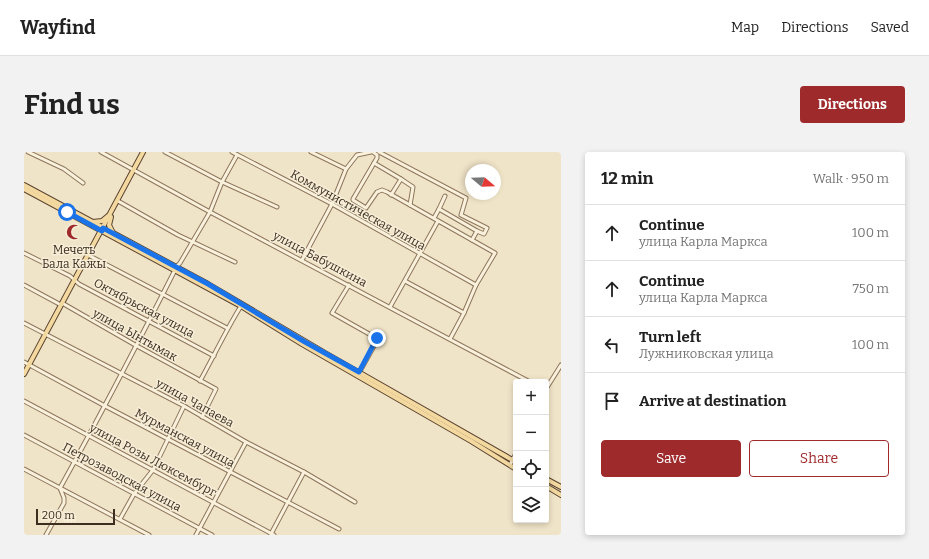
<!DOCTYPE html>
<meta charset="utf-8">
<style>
body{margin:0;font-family:Bitter,serif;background:#f2f2f2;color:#222}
.controls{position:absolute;right:12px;bottom:12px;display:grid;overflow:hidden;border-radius:4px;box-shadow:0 2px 6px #0003}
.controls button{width:36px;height:36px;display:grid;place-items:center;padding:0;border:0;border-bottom:1px solid #e0e0e0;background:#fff;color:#222;font:20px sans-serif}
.compass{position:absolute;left:441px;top:12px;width:36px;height:36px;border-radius:50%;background:#fff;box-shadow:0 2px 6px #0003;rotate:109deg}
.scale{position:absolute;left:12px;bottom:10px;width:79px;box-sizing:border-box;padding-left:4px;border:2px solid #3d2e20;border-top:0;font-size:11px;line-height:14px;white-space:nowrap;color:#3d2e20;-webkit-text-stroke:3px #f7eed8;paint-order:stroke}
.stop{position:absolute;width:12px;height:12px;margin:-9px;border:3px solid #1a73e8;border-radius:50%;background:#fff}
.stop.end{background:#1a73e8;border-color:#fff;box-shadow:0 1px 4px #0008}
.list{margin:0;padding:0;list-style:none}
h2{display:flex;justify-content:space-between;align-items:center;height:52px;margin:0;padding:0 16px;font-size:17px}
h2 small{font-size:13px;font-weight:400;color:#767676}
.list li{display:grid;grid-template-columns:26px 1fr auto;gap:12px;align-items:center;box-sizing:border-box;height:56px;padding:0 16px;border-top:1px solid #e0e0e0}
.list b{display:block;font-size:15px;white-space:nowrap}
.list p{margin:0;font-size:13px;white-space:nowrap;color:#767676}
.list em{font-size:13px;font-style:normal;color:#767676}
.actions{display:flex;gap:8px;padding:12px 16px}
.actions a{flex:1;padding:9px 0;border:1px solid #9e2a2b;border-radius:4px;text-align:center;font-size:14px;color:#9e2a2b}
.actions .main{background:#9e2a2b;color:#fff}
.icon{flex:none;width:22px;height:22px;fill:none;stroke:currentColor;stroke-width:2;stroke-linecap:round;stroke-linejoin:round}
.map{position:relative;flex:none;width:537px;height:383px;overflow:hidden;border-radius:4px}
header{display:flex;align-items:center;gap:24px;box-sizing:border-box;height:56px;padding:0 20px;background:#fff;border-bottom:1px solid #e0e0e0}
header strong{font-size:19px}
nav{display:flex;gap:22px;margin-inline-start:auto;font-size:14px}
.intro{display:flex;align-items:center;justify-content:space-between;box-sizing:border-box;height:96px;padding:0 24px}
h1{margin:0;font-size:28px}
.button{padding:10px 18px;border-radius:4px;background:#9e2a2b;color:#fff;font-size:14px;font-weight:700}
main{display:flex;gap:24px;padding:0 24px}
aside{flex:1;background:#fff;border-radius:4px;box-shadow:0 2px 6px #0003}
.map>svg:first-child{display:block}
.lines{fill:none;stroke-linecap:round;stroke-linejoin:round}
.minor-casing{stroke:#8d765c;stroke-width:5}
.major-casing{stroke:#5b4430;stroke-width:6}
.minor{stroke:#faf1dc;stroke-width:3}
.major{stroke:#f3d9a0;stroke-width:4}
.route{stroke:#1a73e8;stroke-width:5}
.labels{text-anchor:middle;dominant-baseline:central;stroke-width:3;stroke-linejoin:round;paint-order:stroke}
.street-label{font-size:12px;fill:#3d2e20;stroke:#f7eed8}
.poi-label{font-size:12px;fill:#3d2e20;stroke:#f7eed8}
</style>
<header>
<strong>Wayfind</strong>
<nav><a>Map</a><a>Directions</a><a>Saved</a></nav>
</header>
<div class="intro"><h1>Find us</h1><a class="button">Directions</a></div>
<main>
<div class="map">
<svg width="537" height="383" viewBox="0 0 537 383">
<rect width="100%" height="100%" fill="#f0e4c8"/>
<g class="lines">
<g class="minor-casing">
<g id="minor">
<path d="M4 0 40 17 59 31"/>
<path d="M77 0 186 60 506 230"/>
<path d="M141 0 198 30 253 55"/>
<path d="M208 0 308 52 452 133"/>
<path d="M287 0 322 17"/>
<path d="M349 0 353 3V6L329 47V48L342 56 353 40 358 38 363 40 471 101 452 133 440 161 426 187"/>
<path d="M355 0 442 46 437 63 463 76 460 82 453 79 448 88"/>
<path d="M350 11 377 27 367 43"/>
<path d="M377 27 389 35 386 53"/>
<path d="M421 44 415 57 453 79"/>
<path d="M94 49 154 83 211 110"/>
<path d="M410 66 415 57"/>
<path d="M0 101 46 124 55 132 190 204"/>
<path d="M64 103 203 176"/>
<path d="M278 108 308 52 322 17 333 3 347 0"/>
<path d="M152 115 156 111 186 60 198 30 213 3"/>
<path d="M381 129 440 161"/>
<path d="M0 133 37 153"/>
<path d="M325 133 308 161 354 187 335 221"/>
<path d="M38 151 113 194 192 237 178 265"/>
<path d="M366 155 414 69"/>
<path d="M0 171 160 254 222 290 280 320 331 350"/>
<path d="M0 210 81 254 315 377"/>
<path d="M176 229C190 204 202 178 217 154"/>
<path d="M522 237 537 213"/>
<path d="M0 249 250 383"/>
<path d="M0 283 188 383"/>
<path d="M486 313 492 301"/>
<path d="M0 317 125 383"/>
<path d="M96 367 110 342 129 318 160 254"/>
<path d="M247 382 280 320"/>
<path d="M22 383 40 351V346L36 336C76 264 114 191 151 118"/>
<path d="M172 383 222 290"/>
</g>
</g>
<g class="major-casing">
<g id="major">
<path d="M0 33 184 132 301 201 492 310"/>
<path d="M0 37 217 154 278 192 447 289 492 317"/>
<path d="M87 65 85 73 89 81"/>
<path d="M69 70 78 69 84 64"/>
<path d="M0 222 119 0"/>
<path d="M522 327 537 335"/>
<path d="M522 334 537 343"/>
</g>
</g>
<use href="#minor" class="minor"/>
<use href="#major" class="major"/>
</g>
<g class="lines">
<path class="route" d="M43 60 78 79 79 76 184 132 281 190 335 220 353 186"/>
</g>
<defs>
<g id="mosque-bare" transform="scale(1.2)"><path d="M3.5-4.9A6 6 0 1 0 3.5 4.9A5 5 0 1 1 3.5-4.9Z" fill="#9e2a2b" stroke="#f7eed8" stroke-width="2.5" paint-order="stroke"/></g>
</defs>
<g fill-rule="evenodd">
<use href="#mosque-bare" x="50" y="80"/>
</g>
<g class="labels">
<g class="street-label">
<text transform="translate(334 58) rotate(29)">Коммунистическая улица</text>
<text transform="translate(296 107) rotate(28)">улица Бабушкина</text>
<text transform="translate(120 156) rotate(28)">Октябрьская улица</text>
<text transform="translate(111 183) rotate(29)">улица Ынтымак</text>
<text transform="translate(171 251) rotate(29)">улица Чапаева</text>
<text transform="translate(161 286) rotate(28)">Мурманская улица</text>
<text transform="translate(129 308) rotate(28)">улица Розы Люксембург</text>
<text transform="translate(98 325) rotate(28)">Петрозаводская улица</text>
</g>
<g class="poi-label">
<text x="50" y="98">Мечеть<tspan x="50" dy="14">Бала Кажы</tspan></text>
</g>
</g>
</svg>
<div class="controls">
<button>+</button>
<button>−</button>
<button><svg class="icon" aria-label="locate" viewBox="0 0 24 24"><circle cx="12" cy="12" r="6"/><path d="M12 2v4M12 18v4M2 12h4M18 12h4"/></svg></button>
<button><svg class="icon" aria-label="layers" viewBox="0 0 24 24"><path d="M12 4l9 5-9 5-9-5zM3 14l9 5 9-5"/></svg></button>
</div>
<svg class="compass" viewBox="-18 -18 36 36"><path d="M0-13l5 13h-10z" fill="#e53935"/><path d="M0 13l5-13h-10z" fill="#767676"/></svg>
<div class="scale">200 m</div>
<div class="stop" style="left:43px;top:60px"></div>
<div class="stop end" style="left:353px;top:186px"></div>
</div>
<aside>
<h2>12 min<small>Walk · 950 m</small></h2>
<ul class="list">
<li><svg class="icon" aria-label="ahead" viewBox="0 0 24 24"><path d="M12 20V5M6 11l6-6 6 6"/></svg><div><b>Continue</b><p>улица Карла Маркса</p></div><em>100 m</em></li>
<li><svg class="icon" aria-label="ahead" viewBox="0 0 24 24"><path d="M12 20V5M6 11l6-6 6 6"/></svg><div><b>Continue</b><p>улица Карла Маркса</p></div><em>750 m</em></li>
<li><svg class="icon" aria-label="left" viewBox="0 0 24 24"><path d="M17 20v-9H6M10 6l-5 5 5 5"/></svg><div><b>Turn left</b><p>Лужниковская улица</p></div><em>100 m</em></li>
<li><svg class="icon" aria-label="arrive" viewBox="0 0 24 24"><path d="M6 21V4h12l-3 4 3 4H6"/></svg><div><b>Arrive at destination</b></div></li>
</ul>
<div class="actions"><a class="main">Save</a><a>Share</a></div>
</aside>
</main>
